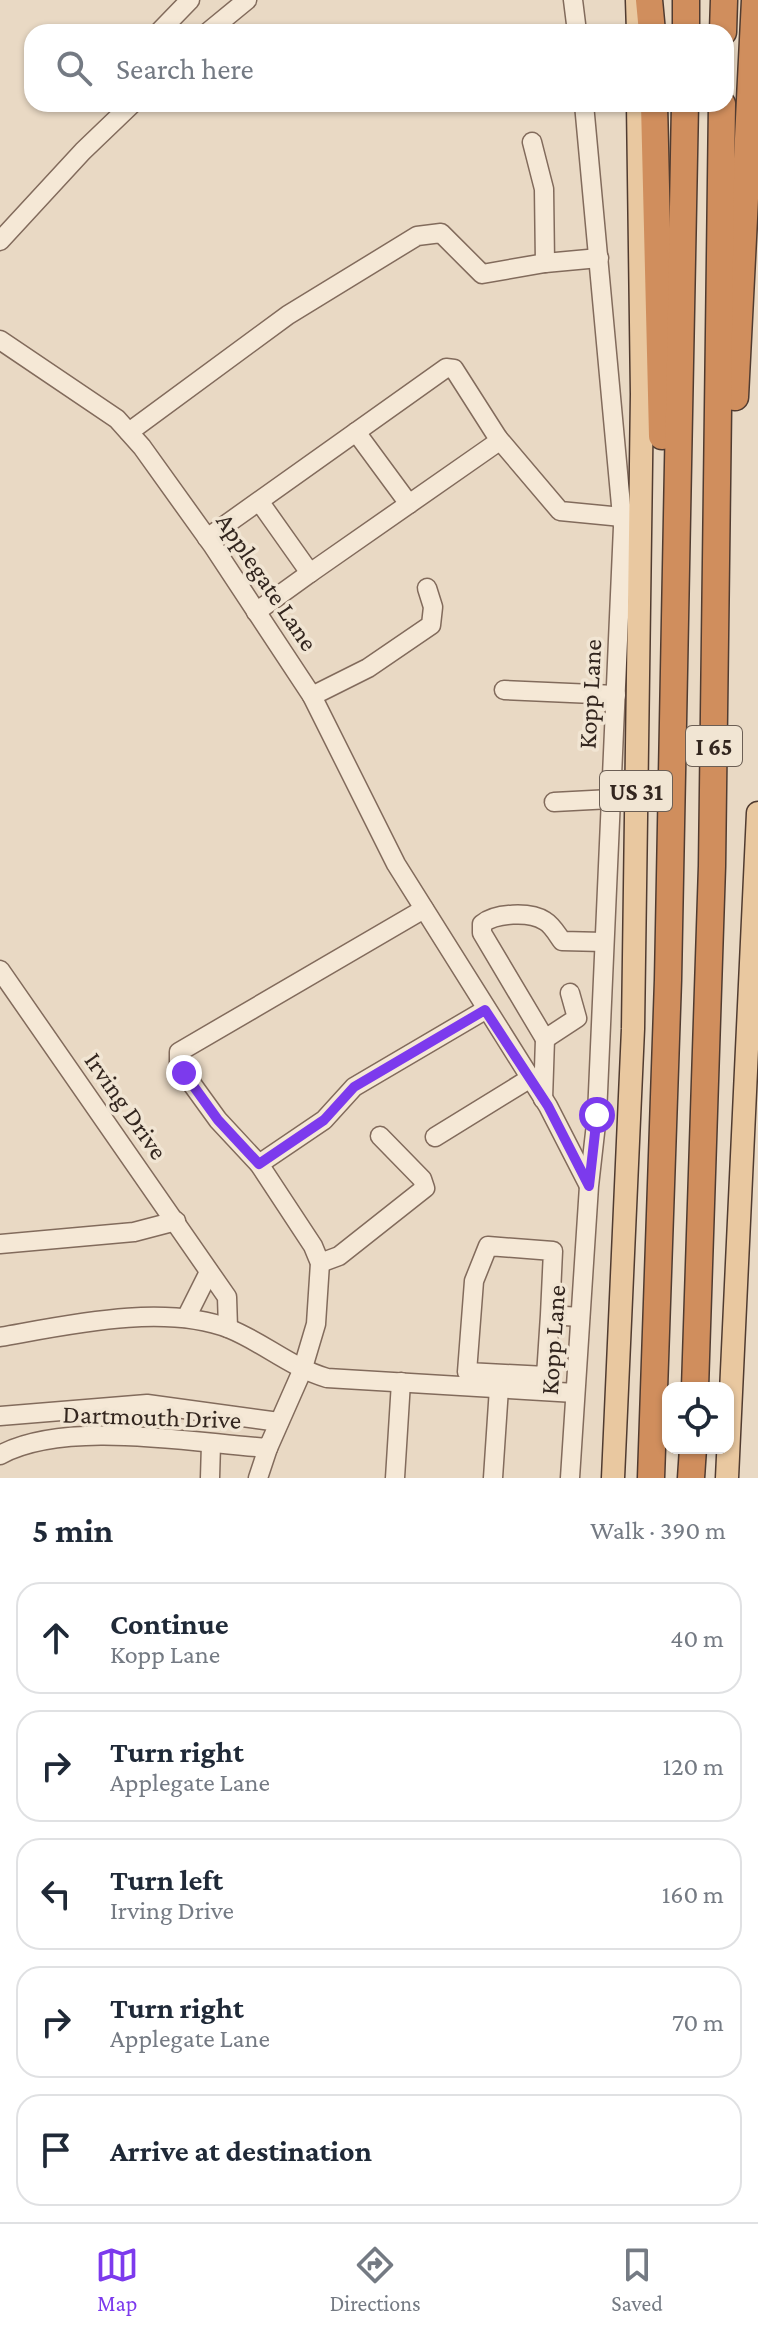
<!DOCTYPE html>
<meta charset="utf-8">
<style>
body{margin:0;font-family:"Crimson Pro",serif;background:#f2f2f3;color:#1f2937}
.controls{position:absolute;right:24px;bottom:24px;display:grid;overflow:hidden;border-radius:16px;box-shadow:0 2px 6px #0004}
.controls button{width:72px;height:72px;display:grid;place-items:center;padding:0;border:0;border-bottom:2px solid #e0e1e3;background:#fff;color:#1f2937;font:40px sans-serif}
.stop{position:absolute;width:24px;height:24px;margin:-18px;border:6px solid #7c3aed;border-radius:50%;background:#fff}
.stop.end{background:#7c3aed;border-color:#fff;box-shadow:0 2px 8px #0008}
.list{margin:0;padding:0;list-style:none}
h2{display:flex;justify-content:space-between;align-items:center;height:104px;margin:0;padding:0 32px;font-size:34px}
h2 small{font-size:26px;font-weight:400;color:#747a83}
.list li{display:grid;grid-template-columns:52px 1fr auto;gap:24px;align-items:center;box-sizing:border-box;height:112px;margin:0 16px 16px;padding:0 16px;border:2px solid #e0e1e3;border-radius:24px}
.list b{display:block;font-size:30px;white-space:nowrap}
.list p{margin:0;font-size:26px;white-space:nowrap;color:#747a83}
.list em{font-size:26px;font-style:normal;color:#747a83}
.icon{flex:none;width:44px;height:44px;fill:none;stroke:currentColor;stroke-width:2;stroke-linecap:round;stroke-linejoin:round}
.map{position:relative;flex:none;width:758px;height:1478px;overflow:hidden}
.search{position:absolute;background:#fff;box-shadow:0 2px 6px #0004;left:24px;right:24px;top:24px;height:88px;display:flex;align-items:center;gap:20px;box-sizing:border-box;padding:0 28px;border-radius:24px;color:#747a83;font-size:30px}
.sheet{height:744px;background:#fff}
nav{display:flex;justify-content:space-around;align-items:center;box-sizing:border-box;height:112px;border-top:2px solid #e0e1e3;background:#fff;font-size:22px;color:#747a83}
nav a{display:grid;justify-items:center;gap:4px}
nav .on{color:#7c3aed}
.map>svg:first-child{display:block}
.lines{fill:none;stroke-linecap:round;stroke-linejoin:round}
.minor-casing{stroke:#826b5c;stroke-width:21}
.major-casing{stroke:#503b30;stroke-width:25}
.highway-casing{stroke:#503b30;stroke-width:29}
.minor{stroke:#f5e8d6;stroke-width:18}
.major{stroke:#e9c8a0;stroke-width:22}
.highway{stroke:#d08e5d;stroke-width:26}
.route{stroke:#7c3aed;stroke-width:10}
.labels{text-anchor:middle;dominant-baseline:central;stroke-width:7;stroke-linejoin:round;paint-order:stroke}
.shield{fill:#f1e5d3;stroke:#6c5f55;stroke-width:2}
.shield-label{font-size:24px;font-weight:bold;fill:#33261f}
.street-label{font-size:26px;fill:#33261f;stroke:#f1e5d3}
</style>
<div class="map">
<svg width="758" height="1478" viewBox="0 0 758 1478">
<rect width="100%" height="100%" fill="#e9d9c4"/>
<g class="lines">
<g class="minor-casing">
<g id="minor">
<path d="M573 0 577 32"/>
<path d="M159 32 190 0"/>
<path d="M208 32 247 0"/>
<path d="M532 142 544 189 545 263"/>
<path d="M0 241 83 151 132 104"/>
<path d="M0 340 117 419 142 447 213 546 312 696 396 864 548 1106 588 1184"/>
<path d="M129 432 288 315 417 236 441 233 482 274 545 263 599 258"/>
<path d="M356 432 409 504"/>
<path d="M498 438 560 511 622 517"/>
<path d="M207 538 446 368 454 369 498 438 495 444 310 573 259 501"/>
<path d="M256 612 310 573"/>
<path d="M504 690 616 695"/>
<path d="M312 696 368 668 431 625 433 607 427 588"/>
<path d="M554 802 611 799"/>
<path d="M0 970 227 1297 228 1328"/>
<path d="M570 993 577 1018 545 1039 482 933V924C495 913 530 911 545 921 552 925 557 934 562 941L604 942"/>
<path d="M543 1099 545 1039"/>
<path d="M435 1137 529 1079"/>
<path d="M259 1164 324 1120 354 1087 485 1010"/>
<path d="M0 1244 134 1232 176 1221"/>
<path d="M320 1263 339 1256 425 1188 422 1179 380 1136"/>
<path d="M550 1315 546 1376 467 1372 474 1281 488 1246 553 1251 550 1315 580 1317"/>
<path d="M186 1318 209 1272"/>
<path d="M0 1337C68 1325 164 1303 230 1329 264 1343 290 1367 327 1378L575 1393"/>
<path d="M0 1416 147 1404 279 1422"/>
<path d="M0 1455C66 1419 193 1443 268 1448L302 1371 316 1324 320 1263 313 1246 259 1164 218 1120 184 1073 179 1063V1052L424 909"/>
<path d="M210 1478 211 1444"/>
<path d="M258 1478 268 1448"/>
<path d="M395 1478 401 1382"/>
<path d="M493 1478 499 1388"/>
<path d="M570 1478 589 1186 597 1115 623 527 584 104"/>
</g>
</g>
<g class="major-casing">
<g id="major">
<path d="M637 0 638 32"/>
<path d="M613 1478 633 1029 642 394 638 104"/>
<path d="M727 1478 758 813"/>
</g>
</g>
<g class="highway-casing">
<g id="highway">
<path d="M649 0 652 32"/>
<path d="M686 32V0"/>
<path d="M723 32 724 0"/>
<path d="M654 104 662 436"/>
<path d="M735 397 755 0"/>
<path d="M695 1388 712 866 722 104"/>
<path d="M651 1478 668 980 685 104"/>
<path d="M691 1478 693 1448"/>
</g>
</g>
<use href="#minor" class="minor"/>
<use href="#major" class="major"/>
<use href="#highway" class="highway"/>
</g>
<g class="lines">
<path class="route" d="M184 1073 218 1120 259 1164 324 1120 354 1087 485 1010 548 1106 589 1186 597 1115"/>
</g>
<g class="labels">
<g class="shield">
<rect x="686" y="726" width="56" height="40" rx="6"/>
<rect x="600" y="771" width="72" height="40" rx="6"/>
</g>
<g class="shield-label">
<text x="714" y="746">I 65</text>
<text x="636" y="791">US 31</text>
</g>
<g class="street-label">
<text transform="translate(267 582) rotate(56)">Applegate Lane</text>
<text transform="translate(590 694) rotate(-87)">Kopp Lane</text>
<text transform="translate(126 1106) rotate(55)">Irving Drive</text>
<text transform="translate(553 1340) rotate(-86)">Kopp Lane</text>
<text transform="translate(152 1417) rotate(2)">Dartmouth Drive</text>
</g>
</g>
</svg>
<div class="controls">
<button><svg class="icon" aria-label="locate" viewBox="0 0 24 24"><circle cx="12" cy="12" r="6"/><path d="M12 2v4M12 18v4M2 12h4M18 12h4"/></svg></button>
</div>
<div class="stop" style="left:597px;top:1115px"></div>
<div class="stop end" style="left:184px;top:1073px"></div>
<div class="search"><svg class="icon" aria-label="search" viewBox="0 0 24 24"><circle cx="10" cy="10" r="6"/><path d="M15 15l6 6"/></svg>Search here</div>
</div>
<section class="sheet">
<h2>5 min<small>Walk · 390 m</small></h2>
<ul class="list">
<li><svg class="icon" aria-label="ahead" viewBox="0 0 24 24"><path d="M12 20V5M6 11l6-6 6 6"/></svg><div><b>Continue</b><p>Kopp Lane</p></div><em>40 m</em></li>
<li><svg class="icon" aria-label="right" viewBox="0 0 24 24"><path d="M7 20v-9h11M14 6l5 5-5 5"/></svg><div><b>Turn right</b><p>Applegate Lane</p></div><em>120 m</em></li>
<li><svg class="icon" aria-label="left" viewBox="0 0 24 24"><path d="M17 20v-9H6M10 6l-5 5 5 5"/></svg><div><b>Turn left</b><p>Irving Drive</p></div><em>160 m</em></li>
<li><svg class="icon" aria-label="right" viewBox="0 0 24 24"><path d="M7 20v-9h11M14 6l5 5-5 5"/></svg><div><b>Turn right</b><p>Applegate Lane</p></div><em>70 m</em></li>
<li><svg class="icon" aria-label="arrive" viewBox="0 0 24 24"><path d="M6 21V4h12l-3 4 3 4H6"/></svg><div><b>Arrive at destination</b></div></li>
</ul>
</section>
<nav>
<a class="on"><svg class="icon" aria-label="map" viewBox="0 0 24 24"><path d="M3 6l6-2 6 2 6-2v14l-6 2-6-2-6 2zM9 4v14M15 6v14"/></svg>Map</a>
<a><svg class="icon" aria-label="directions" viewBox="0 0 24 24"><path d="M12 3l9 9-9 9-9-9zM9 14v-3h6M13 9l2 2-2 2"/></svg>Directions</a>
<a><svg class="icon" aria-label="saved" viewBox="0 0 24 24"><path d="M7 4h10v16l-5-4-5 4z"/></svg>Saved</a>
</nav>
